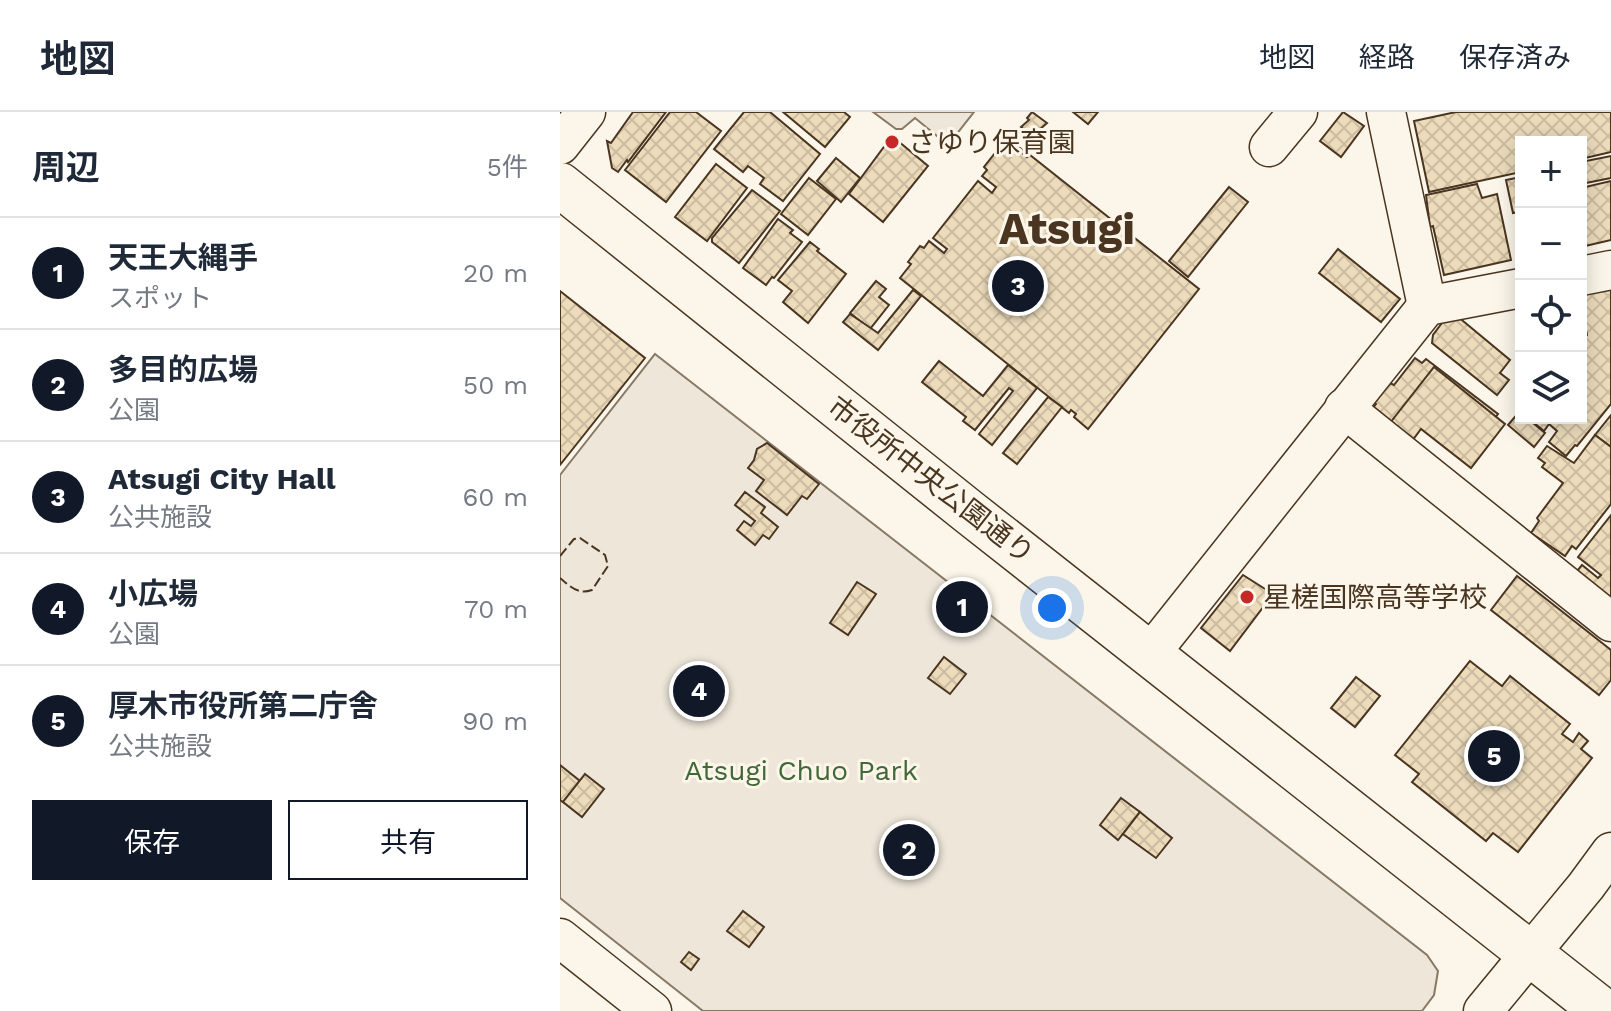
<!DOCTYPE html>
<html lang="ja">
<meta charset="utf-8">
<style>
body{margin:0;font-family:"Work Sans","Noto Sans JP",sans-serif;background:#f6f6f7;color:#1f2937}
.controls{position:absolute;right:24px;top:24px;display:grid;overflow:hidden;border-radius:0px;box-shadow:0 4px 20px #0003}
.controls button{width:72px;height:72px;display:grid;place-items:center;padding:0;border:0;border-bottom:2px solid #e0e1e3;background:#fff;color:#1f2937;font:40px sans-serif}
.you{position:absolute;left:492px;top:496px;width:28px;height:28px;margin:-20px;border:6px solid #fff;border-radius:50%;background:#1a73e8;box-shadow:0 0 0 12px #1a73e833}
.badge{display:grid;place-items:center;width:52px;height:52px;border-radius:50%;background:#111827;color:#fff;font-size:26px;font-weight:700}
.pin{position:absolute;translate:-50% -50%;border:4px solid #fff;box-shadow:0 2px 8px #0006}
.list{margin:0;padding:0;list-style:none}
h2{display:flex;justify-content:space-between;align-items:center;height:104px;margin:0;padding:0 32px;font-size:34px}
h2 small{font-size:26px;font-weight:400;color:#747a83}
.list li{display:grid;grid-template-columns:52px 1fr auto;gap:24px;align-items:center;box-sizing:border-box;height:112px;padding:0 32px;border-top:2px solid #e0e1e3}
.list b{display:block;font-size:30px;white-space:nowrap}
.list p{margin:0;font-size:26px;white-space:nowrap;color:#747a83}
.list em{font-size:26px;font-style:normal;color:#747a83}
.actions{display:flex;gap:16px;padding:24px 32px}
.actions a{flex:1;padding:18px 0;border:2px solid #111827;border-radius:0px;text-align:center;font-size:28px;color:#111827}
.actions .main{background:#111827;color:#fff}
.icon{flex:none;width:44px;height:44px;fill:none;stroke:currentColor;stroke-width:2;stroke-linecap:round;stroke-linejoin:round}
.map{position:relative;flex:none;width:1051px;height:899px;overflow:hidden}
header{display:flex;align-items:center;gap:48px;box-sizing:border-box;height:112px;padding:0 40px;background:#fff;border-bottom:2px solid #e0e1e3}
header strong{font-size:38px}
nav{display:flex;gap:44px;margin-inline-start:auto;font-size:28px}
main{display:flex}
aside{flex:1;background:#fff}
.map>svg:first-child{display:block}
.park{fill:#ede6d9;stroke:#887966;stroke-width:2}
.building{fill:url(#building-cross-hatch);stroke:#4a3520;stroke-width:2}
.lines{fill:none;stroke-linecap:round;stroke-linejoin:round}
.minor-casing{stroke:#4a3520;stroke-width:41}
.major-casing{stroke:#4a3520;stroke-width:47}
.minor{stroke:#fbf6e9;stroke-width:38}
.major{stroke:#fbf6e9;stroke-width:44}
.fence{stroke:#4a3520;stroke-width:2;stroke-dasharray:10 4;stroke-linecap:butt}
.poi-dot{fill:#c62828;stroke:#fbf6e9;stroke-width:3}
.labels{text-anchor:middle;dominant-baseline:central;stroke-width:6;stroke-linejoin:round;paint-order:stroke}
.poi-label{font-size:28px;fill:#4a3520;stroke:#fbf6e9;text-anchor:start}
.street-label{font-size:28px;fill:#4a3520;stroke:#fbf6e9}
.park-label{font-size:28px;fill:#436837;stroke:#fbf6e9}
.town-label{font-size:44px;font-weight:bold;fill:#4a3520;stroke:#fbf6e9}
</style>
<header>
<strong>地図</strong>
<nav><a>地図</a><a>経路</a><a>保存済み</a></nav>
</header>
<main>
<aside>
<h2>周辺<small>5件</small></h2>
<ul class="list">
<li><span class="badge">1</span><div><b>天王大縄手</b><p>スポット</p></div><em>20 m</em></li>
<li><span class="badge">2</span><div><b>多目的広場</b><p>公園</p></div><em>50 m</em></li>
<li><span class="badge">3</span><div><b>Atsugi City Hall</b><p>公共施設</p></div><em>60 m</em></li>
<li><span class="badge">4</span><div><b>小広場</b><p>公園</p></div><em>70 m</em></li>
<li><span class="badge">5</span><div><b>厚木市役所第二庁舎</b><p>公共施設</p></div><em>90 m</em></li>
</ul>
<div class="actions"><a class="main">保存</a><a>共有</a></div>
</aside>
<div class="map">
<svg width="1051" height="899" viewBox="0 0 1051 899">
<defs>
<pattern id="building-cross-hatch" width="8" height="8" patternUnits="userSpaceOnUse" patternTransform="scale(2)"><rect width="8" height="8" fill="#ecdcbc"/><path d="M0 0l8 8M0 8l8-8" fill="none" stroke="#ccbda1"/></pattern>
</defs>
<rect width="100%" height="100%" fill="#fbf6e9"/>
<g class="park">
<path d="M313 0H414L388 33 355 6 342 17H336Z"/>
<path d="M95 242 867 843 878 859 874 883 862 899H143L0 786V363Z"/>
</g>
<g class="building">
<path d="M73 0H106L68 50 67 48 58 60 52 56 47 29 51 31Z"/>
<path d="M110 0H136L161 19 106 90 65 58Z"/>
<path d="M184 0H210L260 42 223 89 200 72 204 66 188 54 183 60 154 37Z"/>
<path d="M223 0H284L290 5 265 35Z"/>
<path d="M472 0 487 11 478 19 480 20 475 26 461 15 469 8 467 6Z"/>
<path d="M513 0H538L528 12Z"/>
<path d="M783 0 804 14 781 45 760 29Z"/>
<path d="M896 0H1051V40L1021 47V30H961V60L869 80 854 9Z"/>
<path d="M332 24 368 54 323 110 289 82Z"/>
<path d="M450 28 465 40 463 42 467 45 470 43 639 177 528 317 514 305 516 302 511 298 509 301 340 166 351 152 348 150 360 134 364 136 369 129 384 141 387 137 373 126 418 69 432 81 436 75 422 64 427 58 424 55 439 36 442 39Z"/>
<path d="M1051 44V66L1021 72V50Z"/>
<path d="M276 46 300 66 281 90 257 69Z"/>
<path d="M156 52 187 76 147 129 115 105Z"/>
<path d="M961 65V108L959 100 953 101 946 68Z"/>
<path d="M249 66 276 87 248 123 221 102Z"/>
<path d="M1051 69V128L1021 135V76Z"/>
<path d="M917 72 922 86 937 82 951 148 884 163 873 114 870 115 866 83Z"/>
<path d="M669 75 688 90 628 165 609 149Z"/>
<path d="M192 78 220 99 179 151 152 130V126Z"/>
<path d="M218 107 233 118 230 121 242 130 214 166 212 165 206 173 183 156Z"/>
<path d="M250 130 259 137 257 139 286 162 248 211 223 190 232 179 218 168Z"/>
<path d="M778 137 840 187 821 210 759 161Z"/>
<path d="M1051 166V292L1017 334 1015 333 1006 344 989 330 997 319 989 312 984 319 968 306H1021V231L1027 223 1021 194V172Z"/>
<path d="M316 169 326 177 319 185 329 193 310 217 290 201Z"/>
<path d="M353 178 361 184 318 238 283 210 290 202 318 221Z"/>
<path d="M0 179 85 246 0 353Z"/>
<path d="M891 199 950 248 940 261 949 268 937 283 872 231 873 223Z"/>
<path d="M855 246 862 251 866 247 938 302 906 344 857 308 852 315 843 307 851 315 845 323 835 315 841 308 834 314 812 297 816 292 813 290 828 270 834 273Z"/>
<path d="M379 249 423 284 448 253 477 276 432 333 419 322 453 279 449 276 415 318 403 309 406 305 362 270Z"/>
<path d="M874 255 945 312 911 356 861 317 852 329 830 311Z"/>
<path d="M488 285 502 295 457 352 443 341Z"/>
<path d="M961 298V306H967L985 321 974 335 948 313Z"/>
<path d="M1051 303V335L1035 323Z"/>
<path d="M1035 323 1051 335V392L1016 437 1012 434 1005 444 971 421 979 409 977 406 1003 371 982 355 985 351 978 346 987 334 1014 351Z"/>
<path d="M207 331 259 372 247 387 242 384 227 403 196 379 204 368 188 356 194 348 197 337Z"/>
<path d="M185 380 205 395 201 401 218 415 209 427 203 423 195 433 177 418 184 409 191 414 195 409 175 393Z"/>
<path d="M1051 403V494L1013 464 1022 453 1038 466 1041 463 1018 445Z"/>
<path d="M683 463 713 482 670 539 641 516Z"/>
<path d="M957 464 1051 538V568L1039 583 931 498Z"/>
<path d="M297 470 316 482 288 523 270 511Z"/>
<path d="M384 545 406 562 390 582 368 566Z"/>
<path d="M910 549 942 574 950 564 1010 612 1002 622 1013 630 1019 621 1028 629 1021 637 1032 646 958 740 933 721 926 729 852 670 859 662 835 643Z"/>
<path d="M796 565 820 584 795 615 771 596Z"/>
<path d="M0 653 20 669 3 690 0 688Z"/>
<path d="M25 662 44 677 22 705 3 690Z"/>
<path d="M561 686 580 700 558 728 540 713Z"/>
<path d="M580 700 612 726 596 746 563 722Z"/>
<path d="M183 799 204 815 189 835 167 819Z"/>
<path d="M129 840 139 847 131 858 121 850Z"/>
</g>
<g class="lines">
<g class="minor-casing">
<g id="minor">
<path d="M826 0 867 194"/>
<path d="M0 33 26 0"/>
<path d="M709 35 738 0"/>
<path d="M1021 164 1051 158"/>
<path d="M784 296 1051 510"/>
<path d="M590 542 867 194 961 176"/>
<path d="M0 826 92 899"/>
<path d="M923 899 1026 774 1051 740"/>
</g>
</g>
<g class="major-casing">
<path id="major" d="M0 73 409 400 1043 899"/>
</g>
<use href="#minor" class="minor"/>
<use href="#major" class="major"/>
<path class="fence" d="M0 444 14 427 20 426 45 443 48 454 32 478C18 483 11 475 0 466"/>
</g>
<g class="poi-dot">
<circle cx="332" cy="30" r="8"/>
<circle cx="687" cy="485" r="8"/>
</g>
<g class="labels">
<g class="poi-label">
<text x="348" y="30">さゆり保育園</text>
<text x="703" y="485">星槎国際高等学校</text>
</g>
<g class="street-label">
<text transform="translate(371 368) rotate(38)">市役所中央公園通り</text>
</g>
<g class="park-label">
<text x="241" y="658">Atsugi Chuo Park</text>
</g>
<g class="town-label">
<text x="507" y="117">Atsugi</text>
</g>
</g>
</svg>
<div class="controls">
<button>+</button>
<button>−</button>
<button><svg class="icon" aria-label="locate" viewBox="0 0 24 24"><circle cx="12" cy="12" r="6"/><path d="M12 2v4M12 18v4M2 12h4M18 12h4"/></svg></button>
<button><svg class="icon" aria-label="layers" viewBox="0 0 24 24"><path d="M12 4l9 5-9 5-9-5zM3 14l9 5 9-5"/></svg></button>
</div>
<div class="you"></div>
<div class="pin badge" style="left:402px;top:495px">1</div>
<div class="pin badge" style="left:349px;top:738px">2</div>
<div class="pin badge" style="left:458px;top:174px">3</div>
<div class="pin badge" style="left:139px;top:579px">4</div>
<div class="pin badge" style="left:934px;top:644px">5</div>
</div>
</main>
